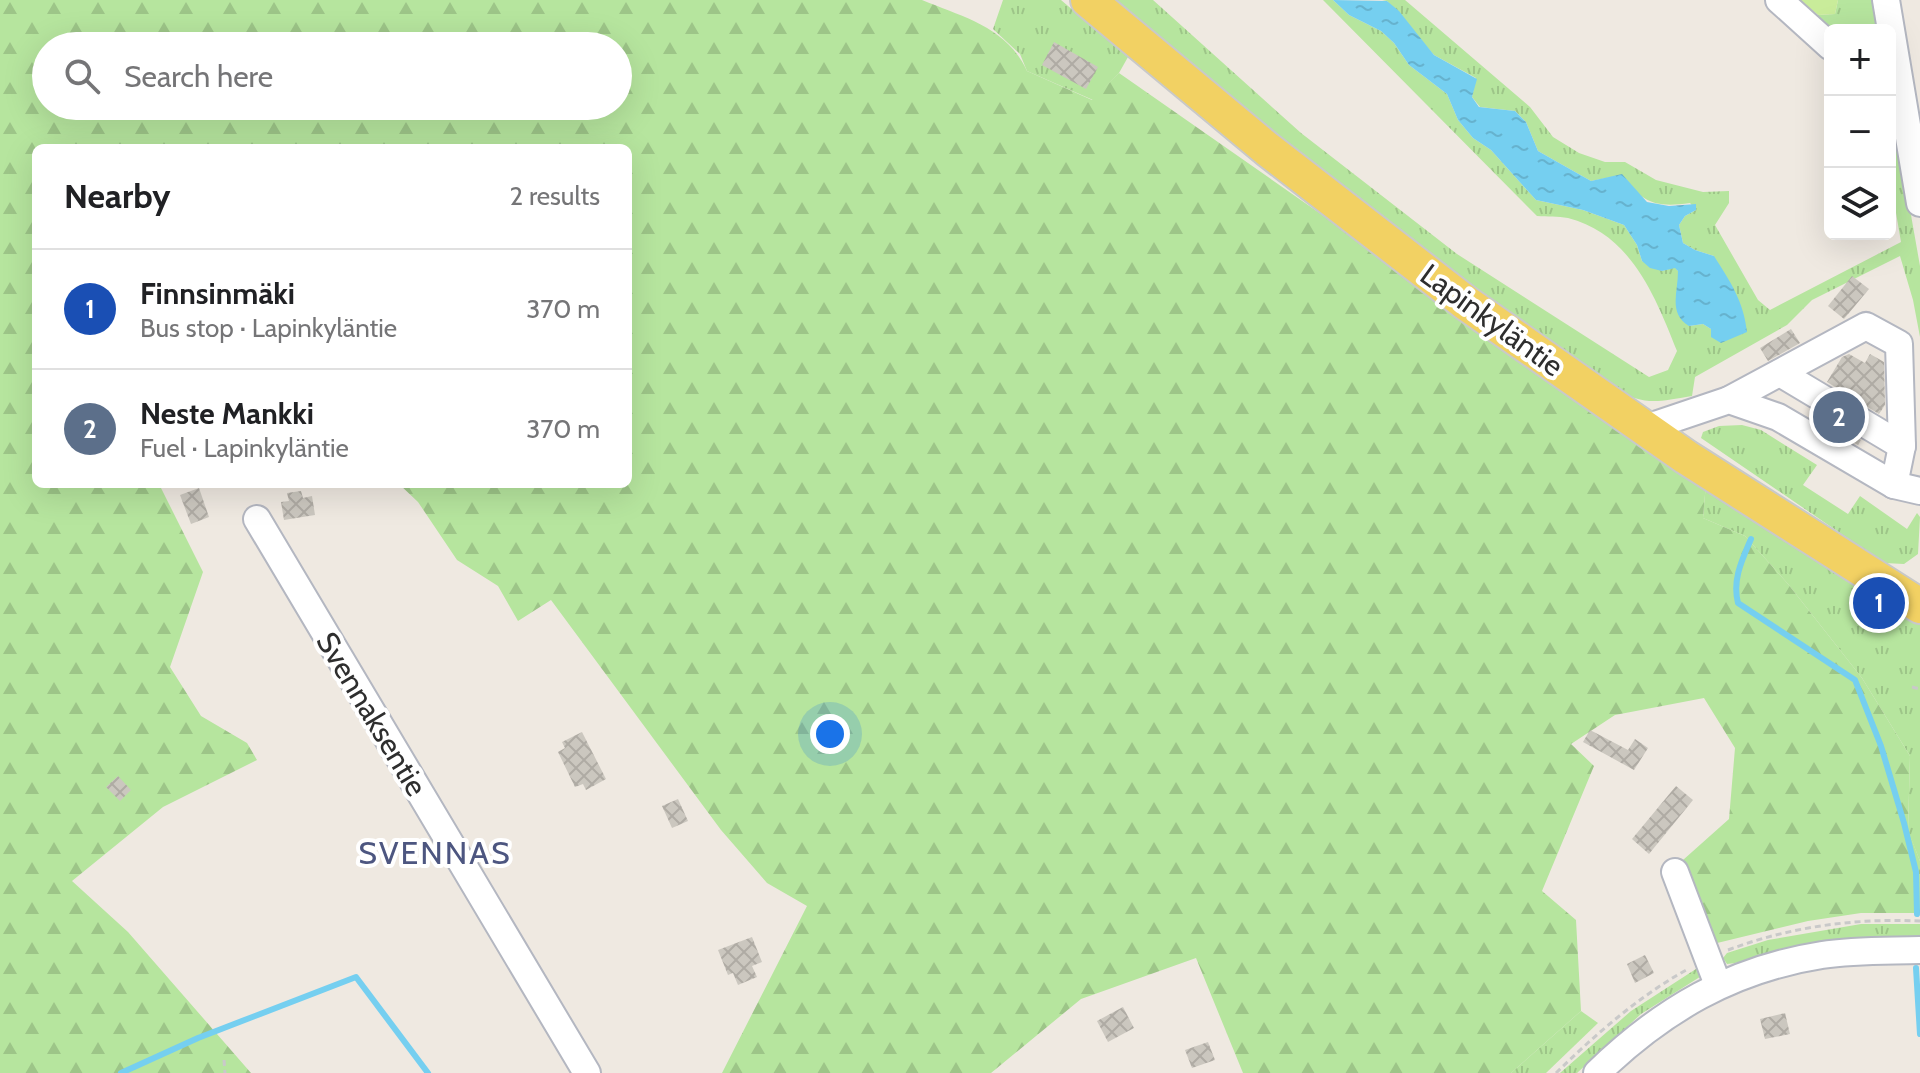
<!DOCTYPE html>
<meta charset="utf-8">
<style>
body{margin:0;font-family:Cabin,sans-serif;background:#f6f6f6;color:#202124}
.controls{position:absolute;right:24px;top:24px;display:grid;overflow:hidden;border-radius:12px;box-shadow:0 8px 32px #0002}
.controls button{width:72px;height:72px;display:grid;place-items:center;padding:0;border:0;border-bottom:2px solid #e0e0e0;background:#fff;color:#202124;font:40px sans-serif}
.you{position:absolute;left:830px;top:734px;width:28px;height:28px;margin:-20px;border:6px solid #fff;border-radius:50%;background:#1a73e8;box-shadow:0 0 0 12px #1a73e833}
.badge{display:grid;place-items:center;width:52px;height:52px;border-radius:50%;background:#4264fb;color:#fff;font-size:26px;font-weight:700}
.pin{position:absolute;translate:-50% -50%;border:4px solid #fff;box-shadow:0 2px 8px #0006}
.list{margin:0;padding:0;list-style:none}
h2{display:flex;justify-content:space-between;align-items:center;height:104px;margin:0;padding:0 32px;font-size:34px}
h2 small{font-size:26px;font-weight:400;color:#757577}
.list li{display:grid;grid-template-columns:52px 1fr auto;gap:24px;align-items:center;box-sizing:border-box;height:120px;padding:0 32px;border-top:2px solid #e0e0e0}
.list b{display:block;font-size:30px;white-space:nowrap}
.list p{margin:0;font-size:26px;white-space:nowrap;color:#757577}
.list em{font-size:26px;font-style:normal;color:#757577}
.icon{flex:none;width:44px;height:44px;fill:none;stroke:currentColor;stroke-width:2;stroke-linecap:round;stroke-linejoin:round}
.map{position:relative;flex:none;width:1920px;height:1073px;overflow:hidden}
.search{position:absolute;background:#fff;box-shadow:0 8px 32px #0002;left:32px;top:32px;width:600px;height:88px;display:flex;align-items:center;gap:20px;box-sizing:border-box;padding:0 28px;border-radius:44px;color:#757577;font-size:30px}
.panel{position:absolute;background:#fff;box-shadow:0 8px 32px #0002;left:32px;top:144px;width:600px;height:344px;border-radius:12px}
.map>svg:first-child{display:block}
.grass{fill:url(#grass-tufts)}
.forest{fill:url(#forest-firs);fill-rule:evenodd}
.pitch{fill:#c9ec9a}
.water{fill:url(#water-ripples)}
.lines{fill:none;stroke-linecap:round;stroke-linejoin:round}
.stream{stroke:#75cff0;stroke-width:6}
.building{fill:url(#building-cross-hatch)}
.minor-casing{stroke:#b4b7c1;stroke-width:30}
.major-casing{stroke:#c9c9c9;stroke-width:38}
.path{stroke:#c9c9c9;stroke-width:3;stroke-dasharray:6 4;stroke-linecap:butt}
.minor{stroke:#fff;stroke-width:26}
.major{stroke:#f2d163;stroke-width:34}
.labels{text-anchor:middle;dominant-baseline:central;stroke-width:8;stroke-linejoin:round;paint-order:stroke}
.street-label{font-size:30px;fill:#2e2e2e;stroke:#fff}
.neighbourhood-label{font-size:32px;letter-spacing:2px;fill:#4d5680;stroke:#fff}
</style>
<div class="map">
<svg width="1920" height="1073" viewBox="0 0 1920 1073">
<defs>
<pattern id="grass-tufts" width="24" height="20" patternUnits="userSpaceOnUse" patternTransform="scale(2)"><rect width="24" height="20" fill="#b6e59e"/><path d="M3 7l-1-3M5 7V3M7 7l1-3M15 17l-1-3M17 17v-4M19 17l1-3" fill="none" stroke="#9dc588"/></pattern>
<pattern id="forest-firs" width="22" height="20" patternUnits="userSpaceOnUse" patternTransform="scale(2)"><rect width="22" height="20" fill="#b6e59e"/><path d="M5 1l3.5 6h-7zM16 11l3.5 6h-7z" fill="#9dc588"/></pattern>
<pattern id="water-ripples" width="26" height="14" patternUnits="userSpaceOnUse" patternTransform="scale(2)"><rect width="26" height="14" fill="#75cff0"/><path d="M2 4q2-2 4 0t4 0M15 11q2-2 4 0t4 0" fill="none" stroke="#66b2ce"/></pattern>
<pattern id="building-cross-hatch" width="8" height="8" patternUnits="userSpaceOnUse" patternTransform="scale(2)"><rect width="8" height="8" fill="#cbc7bf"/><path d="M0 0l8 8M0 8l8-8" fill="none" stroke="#afaba4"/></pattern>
</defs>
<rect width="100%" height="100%" fill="#efe9e1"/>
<g class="grass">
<path d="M1003 0H1061L1128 57 1119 73 1093 100 1027 71 1020 54 993 29Z"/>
<path d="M1110 0H1153L1301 133 1457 254 1649 377 1668 370 1677 351C1655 296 1631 234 1568 218 1558 216 1547 217 1537 216L1323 0H1333L1349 15 1381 31 1394 43 1409 65 1447 94 1458 120 1473 138 1491 150 1536 200 1583 210 1624 225 1637 245 1642 261 1662 271 1675 267 1678 271 1689 326 1703 324 1711 329 1714 256 1695 250 1683 243 1679 225 1685 216 1696 210 1690 203C1656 208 1642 203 1622 175L1591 181 1538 151 1526 122 1515 111 1480 107 1472 97 1476 78 1434 55 1387 1 1382 0H1405L1530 107 1553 137 1579 153 1605 162H1625L1656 180 1703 192 1729 191V203L1715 225 1758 300 1770 310 1901 242 1890 178V96L1920 266V337L1913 300 1900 256 1812 300 1787 325 1695 377 1692 396C1656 402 1645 406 1613 388L1387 226Z"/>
<path d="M1838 0H1875L1880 30H1830L1815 24 1818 15 1835 14Z"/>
<path d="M1742 425 1761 430 1817 465 1803 485 1848 514 1860 496 1907 529 1917 513 1920 517 1918 554 1904 564 1884 563 1701 438 1703 432 1719 426Z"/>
<path d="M1706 483C1737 504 1770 523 1800 545 1840 573 1876 603 1920 624V861L1908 831 1910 756 1862 678 1788 584 1745 536 1703 518Z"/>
<path d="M1861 924H1920V937C1874 936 1827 940 1782 950 1763 953 1746 963 1727 964L1723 958 1727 953 1768 940Z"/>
<path d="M1699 967 1703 975 1641 1014 1577 1073H1560L1631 1011Z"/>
<path d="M1581 1011 1598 1023 1546 1073H1511Z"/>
</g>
<path class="forest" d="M0 0H922C963 17 1007 27 1027 71L1092 100 1119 73 1706 483 1703 518 1745 536 1788 584 1862 678 1910 756 1908 830 1920 861V913H1861L1808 921 1713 944 1683 860 1729 819 1735 748 1704 698 1615 715 1571 744 1594 766 1542 891 1576 920 1581 1011 1511 1073H1243L1196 958 1081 999 991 1073H722L807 906 767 883 721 830 551 600 518 621 498 586 457 560 418 502 399 484H628V148H36V484H159L203 572 170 667 201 716 247 743 257 760 163 807 72 881 128 932 251 1073H0ZM46 46H618V106H46Z"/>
<path class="pitch" d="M1800 0H1838L1835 14 1818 15Z"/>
<path class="water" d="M1333 0 1387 1 1399 11 1434 55 1477 79 1472 97 1479 107 1515 111 1526 122 1538 151 1591 181 1622 174 1647 202 1669 206 1696 204V210L1685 216 1679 225 1683 243 1695 250 1714 256C1730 281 1744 302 1747 332L1721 343 1711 337V329L1703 324 1689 326C1668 313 1678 293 1678 271L1675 268 1662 271 1650 268 1642 261 1637 245 1624 225 1583 210 1536 200 1491 150 1473 138 1458 120 1447 94 1409 65 1394 43 1381 31 1349 15Z"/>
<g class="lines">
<g class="stream">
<path d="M1751 539C1742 560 1732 580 1738 603L1855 680 1881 746 1904 823 1916 872 1917 914"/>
<path d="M1916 968 1920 1034"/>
<path d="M121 1073 198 1038 356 977 428 1073"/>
</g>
</g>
<g class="building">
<path d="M1054 42 1098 67 1086 89 1042 65Z"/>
<path d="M1852 276 1869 289 1844 319 1828 306Z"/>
<path d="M1791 329 1800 343 1768 361 1760 348Z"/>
<path d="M1849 354 1865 363 1870 354 1884 362 1885 405 1879 414 1827 382 1842 357Z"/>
<path d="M1828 421 1861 440 1858 445 1825 426Z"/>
<path d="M199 488 209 517 191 524 180 495Z"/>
<path d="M301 491 303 498 312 496 315 515 284 520 281 502 289 501 287 493Z"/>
<path d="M1590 730 1628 750 1635 739 1648 748 1634 770 1583 742Z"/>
<path d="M582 732 606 779 586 790 583 784 575 787 558 752 565 748 562 742Z"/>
<path d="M118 776 131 790 120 801 106 787Z"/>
<path d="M1676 786 1693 800 1649 854 1632 839Z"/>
<path d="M678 799 688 821 672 828 662 806Z"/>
<path d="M752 937 762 962 752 966 757 977 738 985 733 973 728 975 718 950Z"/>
<path d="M1645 955 1654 973 1635 983 1627 964Z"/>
<path d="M1123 1007 1134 1028 1108 1042 1097 1021Z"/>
<path d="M1785 1013 1790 1034 1765 1039 1760 1019Z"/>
<path d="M1208 1042 1215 1060 1192 1068 1185 1050Z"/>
</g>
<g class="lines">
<g class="minor-casing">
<g id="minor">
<path d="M1779 0 1830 46"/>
<path d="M1886 0 1920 203"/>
<path d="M1780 373 1902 446"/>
<path d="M1729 400 1866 326 1899 344 1902 446 1894 485"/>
<path d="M1646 428 1729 400 1778 417 1894 485 1920 491"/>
<path d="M257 519 587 1073"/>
<path d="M1675 872 1718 985"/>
<path d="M1597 1073C1662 1010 1732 969 1822 955 1854 950 1887 951 1920 950"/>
</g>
</g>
<g class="major-casing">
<path id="major" d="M1088 0 1267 149 1466 303 1686 457 1920 606"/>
</g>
<g class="path">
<path d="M1912 687 1920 689"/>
<path d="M1728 950C1789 927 1854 918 1920 921"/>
<path d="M224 1060 225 1073"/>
<path d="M1556 1073C1596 1034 1639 996 1688 969"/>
</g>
<use href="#minor" class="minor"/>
<use href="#major" class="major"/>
</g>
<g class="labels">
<g class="street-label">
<text transform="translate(1492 320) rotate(36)">Lapinkyläntie</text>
<text transform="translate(372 714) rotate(59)">Svennaksentie</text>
</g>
<g class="neighbourhood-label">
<text x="435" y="852">SVENNAS</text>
</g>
</g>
</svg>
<div class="controls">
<button>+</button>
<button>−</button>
<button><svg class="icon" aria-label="layers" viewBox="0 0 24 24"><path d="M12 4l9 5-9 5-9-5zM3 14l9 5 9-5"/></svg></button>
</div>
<div class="you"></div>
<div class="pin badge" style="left:1879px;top:603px;background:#1a4fb4">1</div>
<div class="pin badge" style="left:1839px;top:417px;background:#5c6f8a">2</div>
<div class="search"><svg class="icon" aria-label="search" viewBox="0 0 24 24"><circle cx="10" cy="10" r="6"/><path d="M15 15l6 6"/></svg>Search here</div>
<section class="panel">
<h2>Nearby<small>2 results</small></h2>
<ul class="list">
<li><span class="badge" style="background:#1a4fb4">1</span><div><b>Finnsinmäki</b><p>Bus stop · Lapinkyläntie</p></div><em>370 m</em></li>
<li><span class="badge" style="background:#5c6f8a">2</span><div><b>Neste Mankki</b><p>Fuel · Lapinkyläntie</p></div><em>370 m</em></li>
</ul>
</section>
</div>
